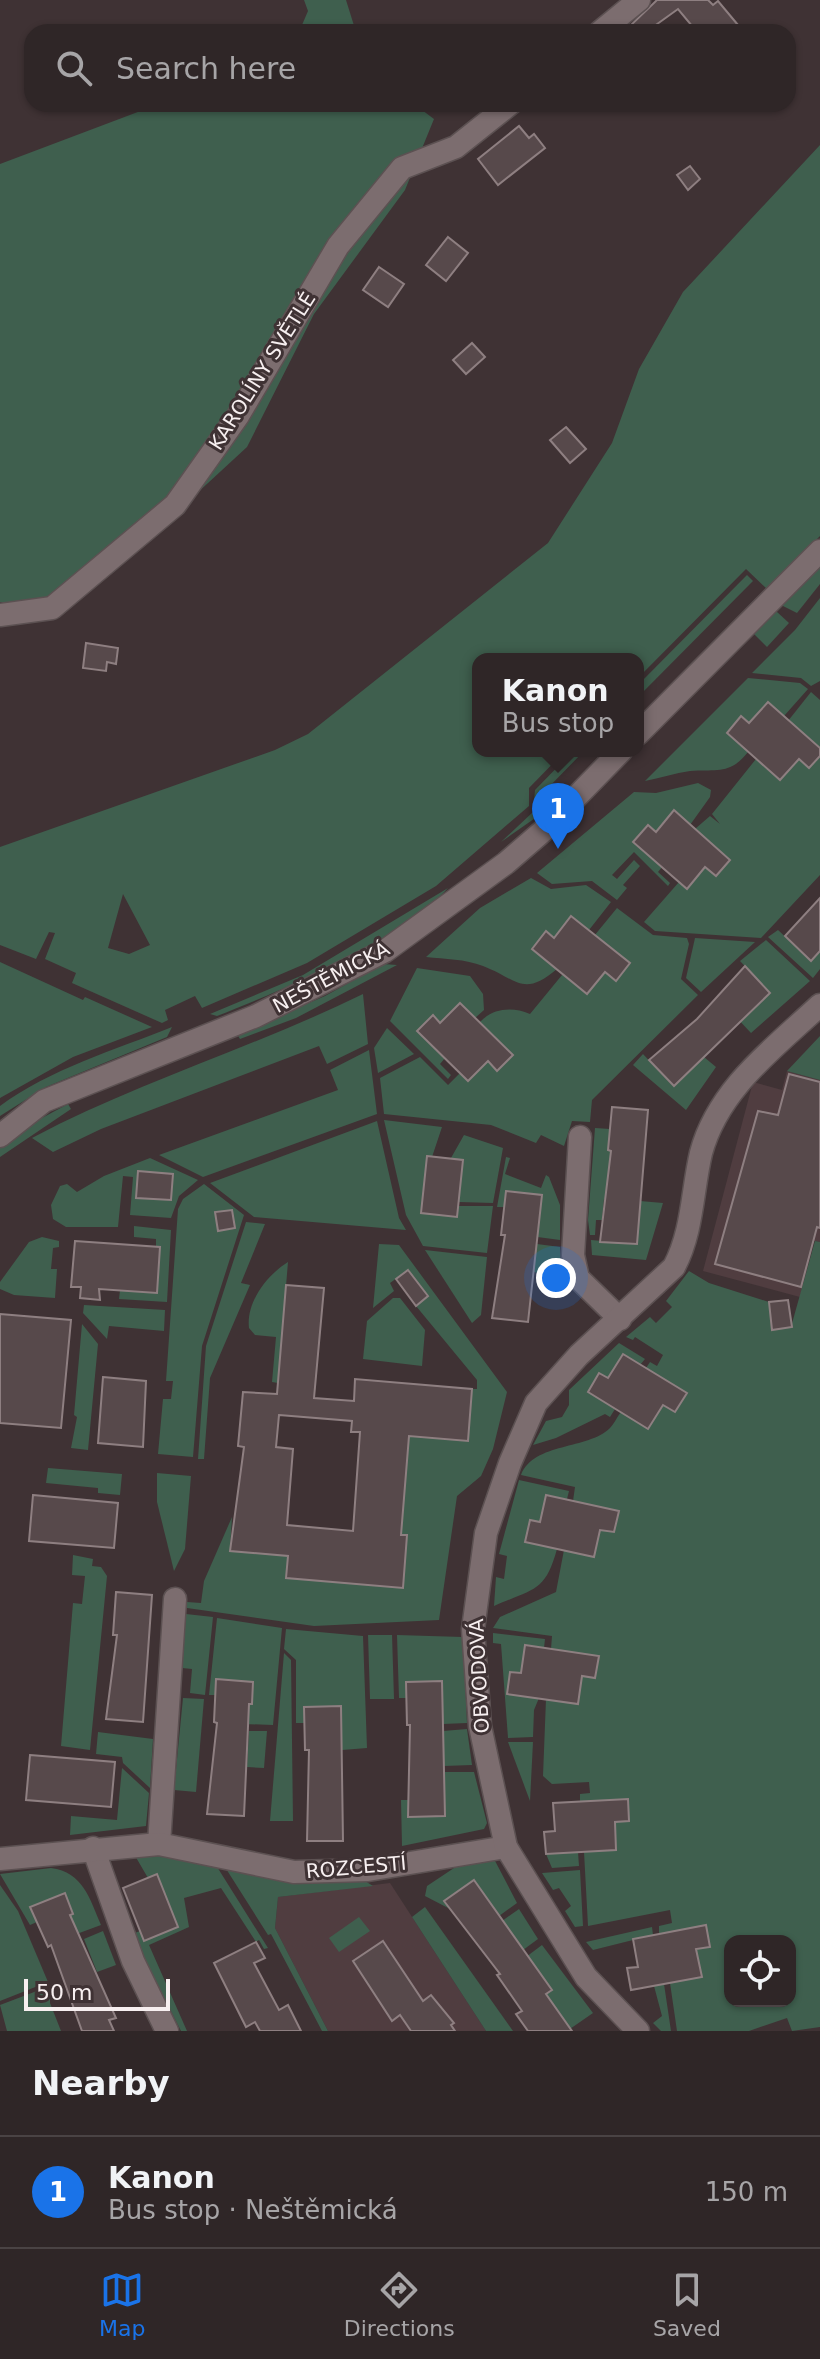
<!DOCTYPE html>
<meta charset="utf-8">
<style>
body{margin:0;font-family:"DejaVu Sans",sans-serif;background:#372e2f;color:#f1f3f6}
.controls{position:absolute;right:24px;bottom:24px;display:grid;overflow:hidden;border-radius:16px;box-shadow:0 2px 6px #0004}
.controls button{width:72px;height:72px;display:grid;place-items:center;padding:0;border:0;border-bottom:2px solid #4a4344;background:#2f2627;color:#f1f3f6;font:40px sans-serif}
.scale{position:absolute;left:24px;bottom:20px;width:146px;box-sizing:border-box;padding-left:8px;border:4px solid #f7eff0;border-top:0;font-size:22px;line-height:28px;white-space:nowrap;color:#f7eff0;-webkit-text-stroke:6px #3f3234;paint-order:stroke}
.you{position:absolute;left:556px;top:1278px;width:28px;height:28px;margin:-20px;border:6px solid #fff;border-radius:50%;background:#1a73e8;box-shadow:0 0 0 12px #1a73e833}
.badge{display:grid;place-items:center;width:52px;height:52px;border-radius:50%;background:#1a73e8;color:#fff;font-size:26px;font-weight:700}
.pin{position:absolute;translate:-50% -66px;filter:drop-shadow(0 2px 4px #0008)}
.pin::after{content:'';position:absolute;top:42px;width:28px;height:24px;background:inherit;clip-path:polygon(0 0,100% 0,50% 100%)}
.popup{position:absolute;left:472px;top:653px;width:172px;height:104px;box-sizing:border-box;display:grid;place-content:center;border-radius:16px;background:#2f2627;filter:drop-shadow(0 2px 6px #0005);font-size:26px;white-space:nowrap;color:#a7a5a7}
.popup b{font-size:30px;color:#f1f3f6}
.popup::after{content:'';position:absolute;left:50%;top:100%;margin-left:-16px;border:16px solid transparent;border-top-color:#2f2627}
.list{margin:0;padding:0;list-style:none}
h2{display:flex;justify-content:space-between;align-items:center;height:104px;margin:0;padding:0 32px;font-size:34px}
h2 small{font-size:26px;font-weight:400;color:#a7a5a7}
.list li{display:grid;grid-template-columns:52px 1fr auto;gap:24px;align-items:center;box-sizing:border-box;height:112px;padding:0 32px;border-top:2px solid #4a4344}
.list b{display:block;font-size:30px;white-space:nowrap}
.list p{margin:0;font-size:26px;white-space:nowrap;color:#a7a5a7}
.list em{font-size:26px;font-style:normal;color:#a7a5a7}
.icon{flex:none;width:44px;height:44px;fill:none;stroke:currentColor;stroke-width:2;stroke-linecap:round;stroke-linejoin:round}
.map{position:relative;flex:none;width:820px;height:2031px;overflow:hidden}
.search{position:absolute;background:#2f2627;box-shadow:0 2px 6px #0004;left:24px;right:24px;top:24px;height:88px;display:flex;align-items:center;gap:20px;box-sizing:border-box;padding:0 28px;border-radius:24px;color:#a7a5a7;font-size:30px}
.sheet{height:216px;background:#2f2627}
nav{display:flex;justify-content:space-around;align-items:center;box-sizing:border-box;height:112px;border-top:2px solid #4a4344;background:#2f2627;font-size:22px;color:#a7a5a7}
nav a{display:grid;justify-items:center;gap:4px}
nav .on{color:#1a73e8}
.map>svg:first-child{display:block}
.built{fill:#503d40}
.green{fill:#3f5f4e;fill-rule:evenodd}
.building{fill:#57494b;stroke:#8e7f81;stroke-width:2;fill-rule:evenodd}
.lines{fill:none;stroke-linecap:round;stroke-linejoin:round}
.minor-casing{stroke:#5c5152;stroke-width:25}
.minor{stroke:#7c6d6f;stroke-width:22}
.labels{text-anchor:middle;dominant-baseline:central;stroke-width:6;stroke-linejoin:round;paint-order:stroke}
.street-label{font-size:20px;fill:#f7eff0;stroke:#3f3234}
</style>
<div class="map">
<svg width="820" height="2031" viewBox="0 0 820 2031">
<rect width="100%" height="100%" fill="#3f3234"/>
<g class="built">
<path d="M787 1071 820 1080V1242L814 1241 800 1297 703 1271 753 1082 782 1090Z"/>
<path d="M390 1883 486 2031H328L275 1928 278 1897Z"/>
</g>
<g class="green">
<path d="M304 0H346L356 32H299L308 11Z"/>
<path d="M159 104H414L434 119 405 190 314 314 247 447 91 591 11 605 0 602V164Z"/>
<path d="M820 145V536L767 589 746 569 638 678V659H478V751H565L529 788V806L436 886 307 963 202 1008 195 996 165 1010 168 1020 162 1023 72 983 76 973 45 959 55 933 49 932 36 959 0 945V847L275 750 308 734 548 543 612 443 639 369 683 292ZM123 894 150 945 129 954 108 948Z"/>
<path d="M820 566V584L797 613 781 605Z"/>
<path d="M747 575 753 581 638 697V685Z"/>
<path d="M820 598V681L811 686 801 678 752 673 795 630Z"/>
<path d="M776 611 789 623 767 647 754 634Z"/>
<path d="M748 678 800 683 808 689 784 716 749 723 741 717 727 733 748 752C730 775 717 769 690 771 675 773 660 778 645 781Z"/>
<path d="M811 692 820 700V748L788 721Z"/>
<path d="M573 751H584L543 793 554 805 501 842 533 812 535 790Z"/>
<path d="M820 756V875L761 938 655 931 644 922 679 882 687 888 705 867 716 876 730 860 695 829 710 816 720 824 712 814 756 759 780 780 799 759 809 768Z"/>
<path d="M698 783 711 790 710 797 690 825 674 811 656 832 647 825 633 841 662 867 658 872 670 883 668 886 634 852 612 875 617 879 634 860 640 866 623 885 627 888 617 900 592 881 552 884 537 873 634 792 656 793Z"/>
<path d="M531 878 551 889 586 885 611 902 589 930 572 916 554 938 546 932 557 969C523 998 517 979 483 966 465 959 445 959 426 957L480 908Z"/>
<path d="M448 888C399 944 286 988 217 1016L210 1014 303 975Z"/>
<path d="M617 908 653 935 687 938 689 944 681 979 698 995 592 1100 590 1122 572 1121 564 1146 541 1135 536 1143 491 1125 384 1114 380 1078 420 1057 448 1085 460 1073 468 1081 488 1061 498 1070 513 1055 480 1022C492 1009 511 1006 530 1014Z"/>
<path d="M778 930 811 961 820 951V969L813 978 768 937Z"/>
<path d="M695 938 755 942 701 992 686 978Z"/>
<path d="M766 940 810 981 751 1033 736 1017 754 1008 770 993 740 961Z"/>
<path d="M0 962 83 1000 85 997 152 1027 73 1057 0 1098Z"/>
<path d="M383 964 397 965 296 1018 240 1039 237 1034 325 996Z"/>
<path d="M417 968 470 976 483 994 484 1010 475 1018 460 1003 440 1023 433 1016 417 1031 445 1058 440 1064 451 1075 448 1079 390 1021Z"/>
<path d="M363 994 368 1044 327 1064 319 1046 101 1129 53 1152 32 1138C138 1082 255 1047 363 994Z"/>
<path d="M172 1027 167 1037 46 1087 0 1116V1106C50 1069 115 1050 172 1027Z"/>
<path d="M387 1028 414 1054 378 1073 374 1048Z"/>
<path d="M820 1036V1080L787 1071Z"/>
<path d="M369 1050 377 1114 203 1177 159 1155 338 1090 330 1070Z"/>
<path d="M643 1054 672 1085 704 1057 716 1067 686 1110 633 1065Z"/>
<path d="M68 1104 71 1109 0 1157V1148L27 1126Z"/>
<path d="M384 1120 442 1127 432 1157H427L421 1213 457 1217 458 1206H493L487 1253 423 1246 406 1215Z"/>
<path d="M377 1121 399 1218 406 1230 254 1217 210 1183Z"/>
<path d="M595 1128 610 1129 608 1150 612 1151 607 1199H604L602 1220H596L595 1235H590L588 1220Z"/>
<path d="M464 1135 503 1148 493 1203 459 1202 463 1160 451 1158Z"/>
<path d="M506 1157 510 1158 505 1174 541 1188 546 1175 549 1177 560 1205V1240L530 1236 540 1217 541 1195 506 1191 504 1207H497Z"/>
<path d="M150 1158 198 1180 179 1196 171 1218 130 1215 133 1177 123 1176 118 1227H66L53 1219 51 1205 60 1186 67 1184 77 1192 104 1176ZM173 1174 171 1200 136 1198Z"/>
<path d="M204 1184 244 1215 202 1346 193 1457 158 1454 163 1399H171L173 1381H166L178 1209 183 1199Z"/>
<path d="M640 1201 663 1203 646 1260 592 1255 591 1240 636 1244Z"/>
<path d="M246 1222 265 1224 241 1283 250 1285 210 1378 204 1459H198L206 1346Z"/>
<path d="M134 1226 171 1230 167 1302 119 1299 120 1290 157 1292 160 1248 156 1247V1239L134 1237Z"/>
<path d="M42 1237 59 1241V1247L53 1248 51 1269H57L55 1298 14 1295 0 1289V1282L29 1242Z"/>
<path d="M815 1241 820 1242V2027L792 2031 787 2018 749 2031H677L670 1983 701 1977 696 1949 710 1946 706 1925 659 1934V1926L672 1923 670 1910 588 1926 584 1852 616 1850 615 1822 629 1821 627 1799 580 1802V1794L590 1793 589 1782 552 1784 543 1776 546 1699 582 1676 595 1678 598 1656 551 1649 552 1636 493 1628 500 1617 556 1592 564 1550 594 1557 600 1530 614 1532 619 1511 573 1501 575 1487 521 1475C534 1442 588 1450 610 1428 614 1424 617 1417 621 1412L648 1429 663 1405 675 1412 687 1394 646 1368 650 1362 657 1366 663 1355 635 1337 633 1340 626 1337 650 1317 656 1323 672 1307 666 1301 689 1271 709 1283 769 1302 772 1330 791 1327ZM730 1941H790V2001H730Z"/>
<path d="M379 1244 399 1245 507 1392 493 1449 481 1476 457 1496 439 1620 314 1626 187 1608V1602L201 1603 204 1581 232 1517 230 1551 288 1556 286 1578 403 1587 407 1536 387 1534 402 1522 408 1449 395 1435 467 1441 472 1389H477V1380L416 1306 428 1296 408 1270 390 1283 394 1291 373 1308Z"/>
<path d="M537 1244 560 1247 561 1276 533 1272Z"/>
<path d="M425 1250 487 1257 481 1315 472 1323Z"/>
<path d="M288 1262 278 1383 272 1382 276 1337 255 1335 249 1328C246 1302 267 1275 288 1262Z"/>
<path d="M393 1298H400L425 1330 422 1366 363 1359 367 1321Z"/>
<path d="M84 1305 165 1310 164 1331 109 1326 107 1339 83 1313Z"/>
<path d="M82 1324 98 1344 88 1450 71 1448 77 1417 74 1415Z"/>
<path d="M619 1343 645 1359 640 1365 608 1378 599 1373 588 1391 615 1409 610 1417 605 1414 556 1438 533 1445 546 1421 562 1417 569 1405V1390Z"/>
<path d="M48 1468 122 1474 120 1495 98 1493V1488L46 1483Z"/>
<path d="M157 1473 191 1476 185 1549 174 1571 157 1502Z"/>
<path d="M519 1480 569 1491 567 1499 546 1495 540 1522 530 1521 525 1542 557 1549C545 1592 535 1588 494 1606L496 1577 504 1579 507 1556 499 1554Z"/>
<path d="M73 1555 93 1559 92 1566 101 1567 107 1576 90 1750 61 1746 73 1603 82 1604 85 1576 72 1575Z"/>
<path d="M186 1614 213 1617 205 1695 190 1693 192 1669 182 1668Z"/>
<path d="M217 1618 282 1628 273 1725 243 1724 245 1704H252L253 1682 217 1679 215 1695H209Z"/>
<path d="M286 1629 363 1636 367 1748 342 1750 341 1706 305 1707V1723H296V1660L284 1649Z"/>
<path d="M493 1633 545 1639 544 1648 525 1646 521 1673 510 1672 507 1693 539 1698 534 1710 533 1737 508 1738 501 1644 493 1643Z"/>
<path d="M368 1635H392L394 1699H370Z"/>
<path d="M397 1635 463 1637 467 1723 443 1724 441 1681 406 1682V1698H399Z"/>
<path d="M284 1653 291 1660 293 1821H270Z"/>
<path d="M183 1698 204 1699 196 1792 174 1790Z"/>
<path d="M467 1729 472 1765 444 1766 443 1731Z"/>
<path d="M249 1731H267L264 1768 247 1767Z"/>
<path d="M98 1732 153 1739 150 1788 123 1763 122 1757 96 1754Z"/>
<path d="M508 1742H533L530 1801Z"/>
<path d="M122 1768 149 1793 146 1826 70 1835 71 1816 117 1820Z"/>
<path d="M444 1772H474L487 1823 484 1829 402 1846 401 1800H408L409 1817Z"/>
<path d="M578 1852 579 1866 552 1868 546 1854Z"/>
<path d="M134 1854H174L214 1862 268 1948 264 1949 259 1940 256 1942 221 1888 184 1898 189 1927 149 1945 187 2031H181L132 1934 140 1931 144 1941 178 1927 157 1875 148 1878Z"/>
<path d="M493 1857 517 1903 499 1916 445 1901 450 1909 425 1896 427 1886 466 1860Z"/>
<path d="M223 1864 269 1879 365 1881 373 1886 278 1897 275 1928 328 2031H322L271 1934 268 1935Z"/>
<path d="M51 1868C83 1872 90 1899 101 1925L74 1935 67 1916 73 1913 64 1893 31 1907 37 1922 30 1925 0 1874Z"/>
<path d="M580 1870 583 1926 575 1927 565 1911 571 1906 559 1888 553 1890 542 1873Z"/>
<path d="M0 1885 18 1911 48 1982 0 2001Z"/>
<path d="M425 1907 513 2031H486L412 1917Z"/>
<path d="M519 1909 538 1939 523 1950 502 1921Z"/>
<path d="M359 1917 370 1931 339 1952 329 1938Z"/>
<path d="M652 1927 653 1935 593 1950 586 1942Z"/>
<path d="M103 1931 116 1965 97 1972 84 1939Z"/>
<path d="M542 1945 593 2013 567 2031 559 2012 522 1960Z"/>
<path d="M664 1984 671 2031H661L653 2023 662 2016 654 1986Z"/>
<path d="M50 1986V2003L61 2031H7L0 2005Z"/>
</g>
<g class="building">
<path d="M657 0H708L713 5 718 1 738 25 730 32H697L678 9 646 32H636L631 25Z"/>
<path d="M519 126 529 138 534 134 545 148 498 185 478 159Z"/>
<path d="M690 166 700 179 688 190 677 175Z"/>
<path d="M448 237 468 253 446 281 426 265Z"/>
<path d="M379 267 404 284 388 307 363 290Z"/>
<path d="M472 343 485 357 466 374 453 360Z"/>
<path d="M566 427 586 449 570 463 550 440Z"/>
<path d="M86 643 118 648 116 664 107 662 106 671 83 668Z"/>
<path d="M768 702 820 748V756L809 768 799 759 780 780 727 733 741 716 749 723Z"/>
<path d="M674 810 730 860 716 876 705 867 687 889 633 842 648 825 656 832Z"/>
<path d="M820 898V951L811 961 785 936Z"/>
<path d="M571 916 630 963 616 981 605 972 587 994 532 949 546 931 554 938Z"/>
<path d="M745 966 770 993 674 1086 649 1060 697 1019Z"/>
<path d="M460 1003 513 1055 497 1071 488 1061 468 1081 417 1031 433 1015 440 1023Z"/>
<path d="M789 1074 820 1082V1228L817 1227 801 1287 715 1264 758 1111 778 1115Z"/>
<path d="M612 1107 648 1110 637 1244 600 1242 611 1151 608 1150Z"/>
<path d="M427 1156 463 1160 457 1217 421 1213Z"/>
<path d="M138 1171 173 1174 171 1200 136 1198Z"/>
<path d="M506 1191 542 1195 528 1322 492 1318 505 1235H501Z"/>
<path d="M232 1210 235 1228 218 1231 215 1212Z"/>
<path d="M75 1241 160 1247 157 1293 99 1289 100 1300 80 1298 81 1287H71Z"/>
<path d="M408 1270 428 1296 416 1306 396 1279Z"/>
<path d="M286 1285 324 1288 314 1398 354 1401 355 1379 472 1389 468 1441 409 1436 401 1535H407L403 1588 286 1578 288 1556 230 1551 244 1447 238 1446 243 1392 277 1394ZM279 1415 352 1421 351 1432H360L353 1531 287 1525 293 1449 276 1447Z"/>
<path d="M788 1300 792 1327 772 1330 769 1302Z"/>
<path d="M0 1314 71 1320 61 1428 0 1423Z"/>
<path d="M623 1354 687 1393 675 1412 663 1405 648 1429 588 1392 599 1373 608 1378Z"/>
<path d="M103 1377 146 1381 143 1447 98 1443Z"/>
<path d="M33 1495 118 1503 114 1548 29 1541Z"/>
<path d="M546 1495 619 1511 614 1532 600 1530 594 1557 525 1542 530 1520 540 1522Z"/>
<path d="M116 1592 152 1595 143 1722 106 1719 117 1635H113Z"/>
<path d="M525 1645 599 1656 595 1678 582 1676 578 1704 507 1694 510 1672 521 1673Z"/>
<path d="M216 1679 253 1682 252 1704H249L244 1816 207 1814 217 1723 214 1722Z"/>
<path d="M442 1681 445 1816 408 1817 410 1725H407L406 1682Z"/>
<path d="M341 1706 343 1841H307L309 1750H305L304 1707Z"/>
<path d="M30 1755 115 1762 111 1807 26 1800Z"/>
<path d="M628 1799 629 1821 615 1822 616 1850 546 1854 544 1832 555 1831 553 1803Z"/>
<path d="M157 1874 178 1927 144 1941 123 1888Z"/>
<path d="M474 1880 552 1990 546 1994 572 2031H528L516 2014 522 2011 497 1975 500 1974 444 1901Z"/>
<path d="M65 1893 73 1914 70 1915 116 2018 109 2020 114 2031H82L51 1945 48 1947 30 1907Z"/>
<path d="M706 1925 710 1947 696 1949 702 1977 631 1990 627 1968 638 1967 633 1939Z"/>
<path d="M383 1941 423 2001 431 1995 454 2023 451 2025 455 2031H411L400 2015 392 2021 353 1961Z"/>
<path d="M256 1942 265 1958 254 1963 279 2010 288 2005 301 2031H260L255 2022 246 2027 214 1963Z"/>
</g>
<g class="lines">
<g class="minor-casing">
<g id="minor">
<path d="M600 32 639 0"/>
<path d="M0 615 52 608 175 505 238 416 338 246 402 168 456 147 510 104"/>
<path d="M638 734 820 551"/>
<path d="M0 1136 44 1101 256 1016 385 951 506 863 543 831 621 751"/>
<path d="M580 1137 573 1255 578 1278 620 1319"/>
<path d="M159 1844 175 1599"/>
<path d="M93 1848 133 1961 167 2031"/>
<path d="M0 1859 159 1844 294 1872 368 1870 506 1847"/>
<path d="M638 2031 586 1977 506 1847 480 1726 473 1629 486 1533 510 1463 536 1403 579 1355 674 1267C693 1231 692 1191 701 1153 718 1089 774 1048 820 1005"/>
</g>
</g>
<use href="#minor" class="minor"/>
</g>
<g class="labels">
<g class="street-label">
<text transform="translate(262 371) rotate(-58)">KAROLÍNY SVĚTLÉ</text>
<text transform="translate(331 977) rotate(-28)">NEŠTĚMICKÁ</text>
<text transform="translate(479 1676) rotate(-93)">OBVODOVÁ</text>
<text transform="translate(356 1867) rotate(-5)">ROZCESTÍ</text>
</g>
</g>
</svg>
<div class="controls">
<button><svg class="icon" aria-label="locate" viewBox="0 0 24 24"><circle cx="12" cy="12" r="6"/><path d="M12 2v4M12 18v4M2 12h4M18 12h4"/></svg></button>
</div>
<div class="scale">50 m</div>
<div class="you"></div>
<div class="pin badge" style="left:558px;top:849px">1</div>
<div class="popup"><b>Kanon</b>Bus stop</div>
<div class="search"><svg class="icon" aria-label="search" viewBox="0 0 24 24"><circle cx="10" cy="10" r="6"/><path d="M15 15l6 6"/></svg>Search here</div>
</div>
<section class="sheet">
<h2>Nearby<small></small></h2>
<ul class="list">
<li><span class="badge">1</span><div><b>Kanon</b><p>Bus stop · Neštěmická</p></div><em>150 m</em></li>
</ul>
</section>
<nav>
<a class="on"><svg class="icon" aria-label="map" viewBox="0 0 24 24"><path d="M3 6l6-2 6 2 6-2v14l-6 2-6-2-6 2zM9 4v14M15 6v14"/></svg>Map</a>
<a><svg class="icon" aria-label="directions" viewBox="0 0 24 24"><path d="M12 3l9 9-9 9-9-9zM9 14v-3h6M13 9l2 2-2 2"/></svg>Directions</a>
<a><svg class="icon" aria-label="saved" viewBox="0 0 24 24"><path d="M7 4h10v16l-5-4-5 4z"/></svg>Saved</a>
</nav>
